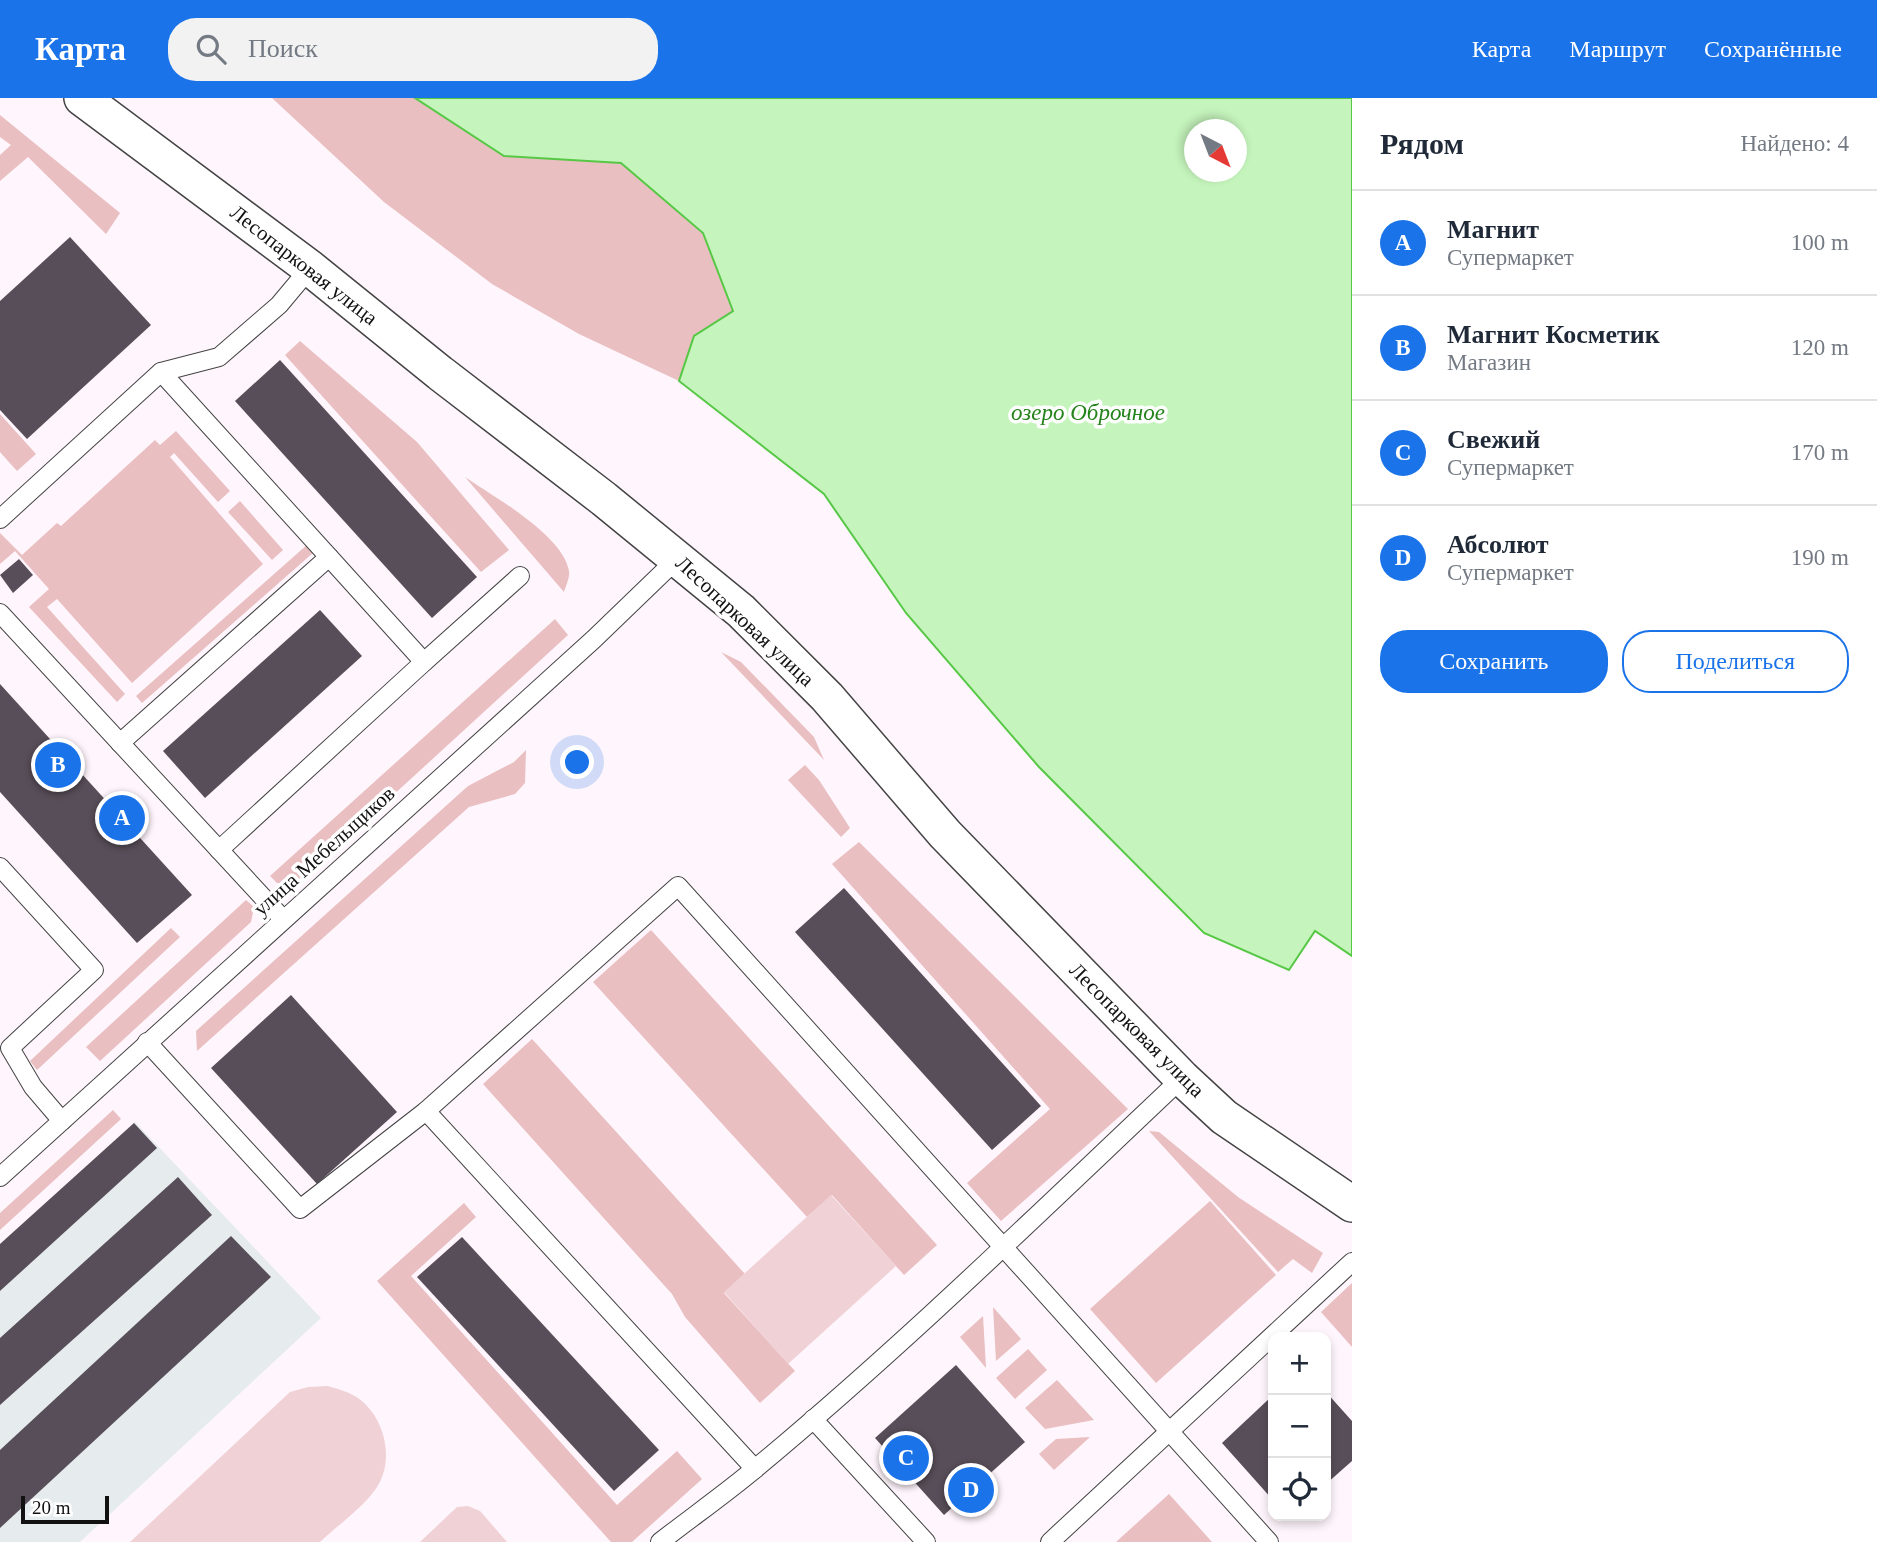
<!DOCTYPE html>
<html lang="ru">
<meta charset="utf-8">
<style>
body{margin:0;font-family:Georgia,serif;background:#f2f2f3;color:#1f2937}
.controls{position:absolute;right:21px;bottom:21px;display:grid;overflow:hidden;border-radius:14px;box-shadow:0 4px 10px #0003}
.controls button{width:63px;height:63px;display:grid;place-items:center;padding:0;border:0;border-bottom:2px solid #e0e1e3;background:#fff;color:#1f2937;font:35px sans-serif}
.compass{position:absolute;left:1184px;top:21px;width:63px;height:63px;border-radius:50%;background:#fff;box-shadow:0 4px 10px #0003;rotate:138deg}
.scale{position:absolute;left:21px;bottom:18px;width:88px;box-sizing:border-box;padding-left:7px;border:4px solid #111;border-top:0;font-size:19px;line-height:24px;white-space:nowrap;color:#111;-webkit-text-stroke:5px #fff;paint-order:stroke}
.you{position:absolute;left:578px;top:665px;width:24px;height:24px;margin:-18px;border:5px solid #fff;border-radius:50%;background:#1a73e8;box-shadow:0 0 0 10px #1a73e833}
.badge{display:grid;place-items:center;width:46px;height:46px;border-radius:50%;background:#1a73e8;color:#fff;font-size:23px;font-weight:700}
.pin{position:absolute;translate:-50% -50%;border:4px solid #fff;box-shadow:0 2px 7px #0006}
.list{margin:0;padding:0;list-style:none}
h2{display:flex;justify-content:space-between;align-items:center;height:91px;margin:0;padding:0 28px;font-size:30px}
h2 small{font-size:23px;font-weight:400;color:#747a83}
.list li{display:grid;grid-template-columns:46px 1fr auto;gap:21px;align-items:center;box-sizing:border-box;height:105px;padding:0 28px;border-top:2px solid #e0e1e3}
.list b{display:block;font-size:26px;white-space:nowrap}
.list p{margin:0;font-size:23px;white-space:nowrap;color:#747a83}
.list em{font-size:23px;font-style:normal;color:#747a83}
.actions{display:flex;gap:14px;padding:21px 28px}
.actions a{flex:1;padding:16px 0;border:2px solid #1a73e8;border-radius:28px;text-align:center;font-size:24px;color:#1a73e8}
.actions .main{background:#1a73e8;color:#fff}
.icon{flex:none;width:38px;height:38px;fill:none;stroke:currentColor;stroke-width:2;stroke-linecap:round;stroke-linejoin:round}
.map{position:relative;flex:none;width:1352px;height:1444px;overflow:hidden}
header{display:flex;align-items:center;gap:42px;box-sizing:border-box;height:98px;padding:0 35px;background:#1a73e8;color:#fff}
header strong{font-size:33px}
nav{display:flex;gap:38px;margin-inline-start:auto;font-size:24px}
.search{width:490px;height:63px;background:#f2f2f3;display:flex;align-items:center;gap:18px;box-sizing:border-box;padding:0 24px;border-radius:28px;color:#747a83;font-size:26px}
main{display:flex}
aside{flex:1;background:#fff}
.map>svg:first-child{display:block}
.industrial{fill:#e6ecee}
.green{fill:#e9bfc1}
.pitch{fill:#f0d1d6}
.water{fill:#c5f4bc;stroke:#57c846;stroke-width:2;fill-rule:evenodd}
.building{fill:#584e59}
.lines{fill:none;stroke-linecap:round;stroke-linejoin:round}
.lane-casing{stroke:#444;stroke-width:20}
.street-casing{stroke:#444;stroke-width:38}
.lane{stroke:#fff;stroke-width:18}
.street{stroke:#fff;stroke-width:35}
.labels{text-anchor:middle;dominant-baseline:central;stroke-width:7;stroke-linejoin:round;paint-order:stroke}
.street-label{font-size:21px;fill:#111;stroke:#fff}
.water-label{font-size:23px;font-style:italic;fill:#25831b;stroke:#fff}
</style>
<header>
<strong>Карта</strong>
<div class="search"><svg class="icon" aria-label="search" viewBox="0 0 24 24"><circle cx="10" cy="10" r="6"/><path d="M15 15l6 6"/></svg>Поиск</div>
<nav><a>Карта</a><a>Маршрут</a><a>Сохранённые</a></nav>
</header>
<main>
<div class="map">
<svg width="1352" height="1444" viewBox="0 0 1352 1444">
<rect width="100%" height="100%" fill="#fff5fc"/>
<path class="industrial" d="M135 1024 321 1220 80 1444H0V1146Z"/>
<g class="green">
<path d="M272 0H415L504 58 621 65 703 135 733 213 694 238 679 283 579 236 492 186 384 104Z"/>
<path d="M0 17 120 115 106 136 28 59 0 83V57L11 47 0 39Z"/>
<path d="M300 243 417 344 509 452 481 474 285 257Z"/>
<path d="M0 316 36 356 17 373 0 354Z"/>
<path d="M176 333 230 393 218 404 174 355 170 359 263 466 132 585 57 501 47 509 125 596 117 604 29 509 49 491 15 453 0 466V435L22 457 57 425 61 428 155 342 160 347Z"/>
<path d="M465 379C494 399 563 437 569 473 570 480 566 487 564 494Z"/>
<path d="M240 403 283 452 272 462 228 414Z"/>
<path d="M308 446 314 454 142 605 136 598Z"/>
<path d="M555 521 568 537 296 786 277 785 270 778Z"/>
<path d="M721 554 741 564 814 639 824 662Z"/>
<path d="M526 652 525 685 515 696 469 709 197 953 196 933 468 688 514 664Z"/>
<path d="M805 667 819 682 850 730 841 739 788 682Z"/>
<path d="M859 744 1128 1011 1001 1123 967 1085 1050 1011 832 766Z"/>
<path d="M246 802 254 809 251 824 100 963 86 949Z"/>
<path d="M171 830 180 839 37 972 30 963Z"/>
<path d="M651 832 937 1147 904 1177 832 1097 807 1119 593 884Z"/>
<path d="M532 941 745 1176 724 1195 795 1273 760 1305 685 1219 672 1196 483 986Z"/>
<path d="M113 1012 121 1021 0 1132V1115Z"/>
<path d="M1149 1033 1159 1034 1238 1099 1323 1155 1312 1175 1293 1161 1278 1174Z"/>
<path d="M1210 1103 1276 1177 1156 1285 1090 1211Z"/>
<path d="M464 1105 476 1119 411 1178 617 1407 677 1353 702 1381 632 1444H611L377 1183Z"/>
<path d="M1352 1185V1249L1321 1214Z"/>
<path d="M993 1209 1021 1241 996 1263Z"/>
<path d="M983 1218 986 1270 960 1239Z"/>
<path d="M1028 1251 1047 1272 1015 1301 996 1280Z"/>
<path d="M1057 1282 1094 1322 1045 1331 1025 1310Z"/>
<path d="M1090 1339 1054 1372 1039 1356 1056 1341Z"/>
<path d="M1169 1396 1212 1444H1116Z"/>
</g>
<g class="pitch">
<path d="M831 1097 896 1168 788 1266 724 1194Z"/>
<path d="M328 1288C338 1291 349 1294 358 1300 385 1319 396 1364 375 1392 362 1410 337 1428 320 1444H130L290 1294 308 1289Z"/>
<path d="M468 1408 480 1413 507 1444H420L457 1409Z"/>
</g>
<path class="water" d="M415 0H1352V858L1315 833 1289 872 1204 835 1039 669 906 515 824 396 679 283 694 238 733 213 703 135 621 65 504 58ZM1195 32H1237V74H1195Z"/>
<g class="building">
<path d="M70 139 151 227 27 341 0 312V203Z"/>
<path d="M280 262 477 479 432 520 235 303Z"/>
<path d="M19 461 33 477 13 495 0 477Z"/>
<path d="M320 512 362 558 205 700 163 653Z"/>
<path d="M0 586 192 797 137 845 0 694Z"/>
<path d="M844 790 1041 1008 992 1052 795 834Z"/>
<path d="M291 897 397 1014 317 1086 211 970Z"/>
<path d="M134 1025 157 1050 0 1193V1146Z"/>
<path d="M178 1079 212 1117 0 1307V1240Z"/>
<path d="M231 1138 271 1179 0 1430V1352Z"/>
<path d="M462 1139 659 1352 614 1393 417 1179Z"/>
<path d="M956 1267 1025 1344 944 1417 875 1340Z"/>
<path d="M1326 1294 1352 1323V1363L1326 1386Z"/>
<path d="M1273 1297V1402L1222 1345Z"/>
</g>
<g class="lines">
<g class="lane-casing">
<g id="lane">
<path d="M0 421 161 274 219 259 279 207 310 170"/>
<path d="M0 515 283 821"/>
<path d="M424 564 520 478"/>
<path d="M120 645 329 459 161 274"/>
<path d="M219 752 424 564 329 459"/>
<path d="M0 769 94 872 10 950 33 989 62 1023"/>
<path d="M147 944 300 1111 426 1013 678 788 1269 1444"/>
<path d="M426 1013 755 1371"/>
<path d="M0 1079 594 541 678 460"/>
<path d="M813 1321 926 1444"/>
<path d="M660 1444C692 1419 725 1396 756 1370 904 1247 1042 1112 1182 980"/>
<path d="M1050 1444 1352 1164"/>
</g>
</g>
<g class="street-casing">
<path id="street" d="M82 0 310 170 440 275 604 401 741 513 827 599 945 736 1182 980 1224 1019 1352 1106"/>
</g>
<use href="#lane" class="lane"/>
<use href="#street" class="street"/>
</g>
<g class="labels">
<g class="street-label">
<text transform="translate(304 167) rotate(38)">Лесопарковая улица</text>
<text transform="translate(745 523) rotate(43)">Лесопарковая улица</text>
<text transform="translate(324 753) rotate(-42)">улица Мебельщиков</text>
<text transform="translate(1137 932) rotate(45)">Лесопарковая улица</text>
</g>
<g class="water-label">
<text x="1088" y="314">озеро Оброчное</text>
</g>
</g>
</svg>
<div class="controls">
<button>+</button>
<button>−</button>
<button><svg class="icon" aria-label="locate" viewBox="0 0 24 24"><circle cx="12" cy="12" r="6"/><path d="M12 2v4M12 18v4M2 12h4M18 12h4"/></svg></button>
</div>
<svg class="compass" viewBox="-18 -18 36 36"><path d="M0-13l5 13h-10z" fill="#e53935"/><path d="M0 13l5-13h-10z" fill="#747a83"/></svg>
<div class="scale">20 m</div>
<div class="you"></div>
<div class="pin badge" style="left:122px;top:720px">A</div>
<div class="pin badge" style="left:58px;top:667px">B</div>
<div class="pin badge" style="left:906px;top:1360px">C</div>
<div class="pin badge" style="left:971px;top:1392px">D</div>
</div>
<aside>
<h2>Рядом<small>Найдено: 4</small></h2>
<ul class="list">
<li><span class="badge">A</span><div><b>Магнит</b><p>Супермаркет</p></div><em>100 m</em></li>
<li><span class="badge">B</span><div><b>Магнит Косметик</b><p>Магазин</p></div><em>120 m</em></li>
<li><span class="badge">C</span><div><b>Свежий</b><p>Супермаркет</p></div><em>170 m</em></li>
<li><span class="badge">D</span><div><b>Абсолют</b><p>Супермаркет</p></div><em>190 m</em></li>
</ul>
<div class="actions"><a class="main">Сохранить</a><a>Поделиться</a></div>
</aside>
</main>
